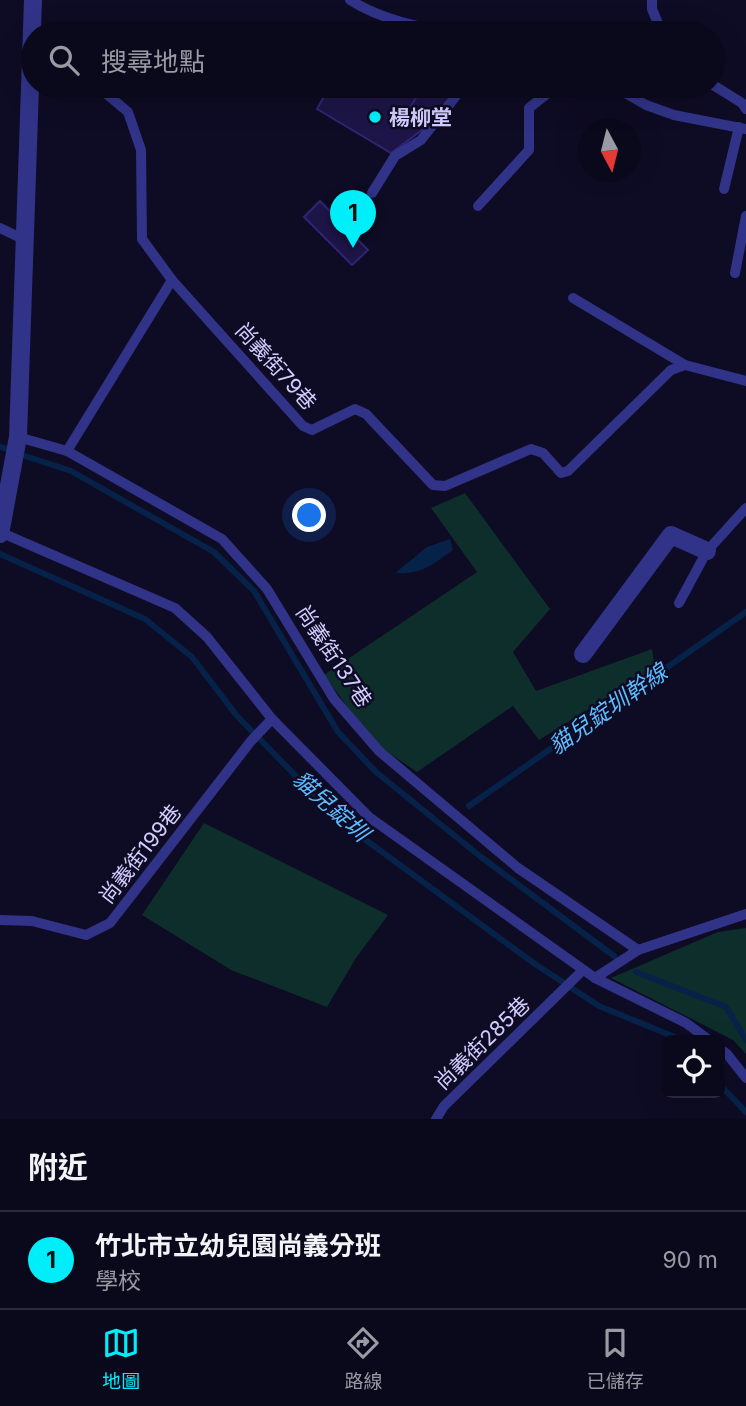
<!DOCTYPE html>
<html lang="zh-TW">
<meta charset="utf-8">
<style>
body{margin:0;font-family:Inter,"Noto Sans TC",sans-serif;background:#181628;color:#f1f3f6}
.controls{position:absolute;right:21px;bottom:21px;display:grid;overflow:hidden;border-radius:10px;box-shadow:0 7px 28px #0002}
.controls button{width:63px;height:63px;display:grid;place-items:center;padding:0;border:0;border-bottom:2px solid #2a293a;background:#0a081b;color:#f1f3f6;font:35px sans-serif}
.compass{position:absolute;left:578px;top:119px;width:63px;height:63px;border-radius:50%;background:#0a081b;box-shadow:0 7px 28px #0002;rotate:173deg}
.you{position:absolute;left:310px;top:516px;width:24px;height:24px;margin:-18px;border:5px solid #fff;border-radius:50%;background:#1a73e8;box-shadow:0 0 0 10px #1a73e833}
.badge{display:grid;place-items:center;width:46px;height:46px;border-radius:50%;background:#00eef9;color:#111;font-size:23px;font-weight:700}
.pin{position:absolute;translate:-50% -58px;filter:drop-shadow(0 2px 4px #0008)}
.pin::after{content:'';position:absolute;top:37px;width:24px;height:21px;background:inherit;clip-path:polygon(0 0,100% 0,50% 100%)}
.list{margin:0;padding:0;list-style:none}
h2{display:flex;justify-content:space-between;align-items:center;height:91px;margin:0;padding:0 28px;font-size:30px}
h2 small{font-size:23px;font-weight:400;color:#999aa3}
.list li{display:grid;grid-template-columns:46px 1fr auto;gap:21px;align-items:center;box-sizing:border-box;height:98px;padding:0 28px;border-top:2px solid #2a293a}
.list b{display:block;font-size:26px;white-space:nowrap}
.list p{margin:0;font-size:23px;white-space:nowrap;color:#999aa3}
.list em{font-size:23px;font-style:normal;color:#999aa3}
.icon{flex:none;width:38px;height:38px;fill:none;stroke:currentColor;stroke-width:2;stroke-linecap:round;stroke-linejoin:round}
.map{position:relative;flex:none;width:746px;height:1119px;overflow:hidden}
.search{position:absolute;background:#0a081b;box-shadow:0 7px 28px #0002;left:21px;right:21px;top:21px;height:77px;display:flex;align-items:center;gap:18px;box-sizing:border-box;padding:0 24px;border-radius:38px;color:#999aa3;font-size:26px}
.sheet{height:189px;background:#0a081b}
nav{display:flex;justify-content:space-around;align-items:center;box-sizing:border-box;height:98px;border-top:2px solid #2a293a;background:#0a081b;font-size:19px;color:#999aa3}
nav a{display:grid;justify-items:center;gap:4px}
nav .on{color:#00eef9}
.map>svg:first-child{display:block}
.green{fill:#0e2e2b}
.water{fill:#062248}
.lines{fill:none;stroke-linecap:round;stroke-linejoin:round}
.stream{stroke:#062248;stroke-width:6}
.building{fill:#1d1547;stroke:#302575;stroke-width:2}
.lane{stroke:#313388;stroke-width:10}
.street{stroke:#313388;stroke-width:18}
.poi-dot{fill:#00eef9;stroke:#0e0b24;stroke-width:2.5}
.labels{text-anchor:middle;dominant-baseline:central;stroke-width:5;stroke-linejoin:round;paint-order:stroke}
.poi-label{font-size:21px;font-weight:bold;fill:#d1ceff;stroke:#0e0b24;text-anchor:start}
.street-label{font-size:21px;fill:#d1ceff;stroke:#0e0b24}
.water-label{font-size:23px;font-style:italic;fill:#5cbcff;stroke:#0e0b24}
</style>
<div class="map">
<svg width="746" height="1119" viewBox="0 0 746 1119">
<rect width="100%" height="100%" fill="#0e0b24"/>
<g class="green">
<path d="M465 493 550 609 513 652 536 691 652 649 655 668 539 740 513 706 417 772 374 743 324 675 477 572 431 508Z"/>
<path d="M204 823 388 915 356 958 327 1007 231 970 142 915Z"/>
<path d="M746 928V1054L733 1040 611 978 718 932Z"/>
</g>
<path class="water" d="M450 539 453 550C431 565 422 575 395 573L427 547Z"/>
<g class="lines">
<g class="stream">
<path d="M0 447 8 449"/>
<path d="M25 456 71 471 214 552 254 591 338 732 376 772 481 857 614 956"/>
<path d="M0 554 145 619 192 657 237 716 340 821 535 964 599 1006 682 1040"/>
<path d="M469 806 746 612"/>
<path d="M636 972 726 1007 746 1040"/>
<path d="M720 1085 746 1112"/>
</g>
</g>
<g class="building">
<path d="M330 86H413L421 90 408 111 430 124 391 153 317 109Z"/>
<path d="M423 86H458L430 124 408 111Z"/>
<path d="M320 201 368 250 352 265 304 217Z"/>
</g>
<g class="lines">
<g class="lane">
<path d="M350 0C382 20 418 27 455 33"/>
<path d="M652 0V9L662 33"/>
<path d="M713 85 742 103 746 109"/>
<path d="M97 86 128 112 141 150 142 239 172 280 303 426 312 430 355 409 366 414 433 485 445 486 531 449 543 453 561 473 568 471 671 370 685 365 746 381"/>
<path d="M613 86 646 105 674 115 746 129"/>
<path d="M724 189 739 127"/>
<path d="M372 193 395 156 421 140 464 86"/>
<path d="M478 206 529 150V108L557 86"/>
<path d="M0 228 23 239"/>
<path d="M735 273 746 216"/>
<path d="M573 298 685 365"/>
<path d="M18 437 67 451 222 539 267 589 334 699 379 751 518 868 638 950"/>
<path d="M67 451 172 280"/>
<path d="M0 532 175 608 207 637 272 719 369 817 595 978 686 1023 709 1040"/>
<path d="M679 603 707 551 746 508"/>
<path d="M0 920 32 921 86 935 110 923 251 741 272 719"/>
<path d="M595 978 638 950 746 914"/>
<path d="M720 1049 727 1054 746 1078"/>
<path d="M436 1119 444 1106 583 970"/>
</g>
<g class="street">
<path d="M0 534 18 437 33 0"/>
<path d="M583 654 671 535 707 551"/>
</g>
</g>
<circle class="poi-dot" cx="375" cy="117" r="7"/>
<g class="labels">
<g class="poi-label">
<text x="389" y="117">楊柳堂</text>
</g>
<g class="street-label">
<text transform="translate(276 366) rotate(48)">尚義街79巷</text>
<text transform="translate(334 656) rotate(56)">尚義街137巷</text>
<text transform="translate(140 854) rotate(-52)">尚義街199巷</text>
<text transform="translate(482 1043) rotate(-44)">尚義街285巷</text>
</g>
<g class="water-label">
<text transform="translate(608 709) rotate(-35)">貓兒錠圳幹線</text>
<text transform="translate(331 806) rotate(42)">貓兒錠圳</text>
</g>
</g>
</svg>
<div class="controls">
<button><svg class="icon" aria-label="locate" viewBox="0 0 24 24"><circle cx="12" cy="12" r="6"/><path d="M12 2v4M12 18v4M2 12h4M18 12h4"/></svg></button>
</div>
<svg class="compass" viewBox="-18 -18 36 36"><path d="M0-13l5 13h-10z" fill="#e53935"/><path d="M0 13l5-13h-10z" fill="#999aa3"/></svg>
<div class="you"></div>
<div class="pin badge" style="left:353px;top:248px">1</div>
<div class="search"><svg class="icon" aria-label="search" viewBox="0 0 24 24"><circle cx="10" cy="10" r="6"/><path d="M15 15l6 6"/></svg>搜尋地點</div>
</div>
<section class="sheet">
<h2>附近<small></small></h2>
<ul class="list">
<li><span class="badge">1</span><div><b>竹北市立幼兒園尚義分班</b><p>學校</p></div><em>90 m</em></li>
</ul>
</section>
<nav>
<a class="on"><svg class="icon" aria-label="map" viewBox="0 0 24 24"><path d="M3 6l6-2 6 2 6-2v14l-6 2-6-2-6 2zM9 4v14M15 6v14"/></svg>地圖</a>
<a><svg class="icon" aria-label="directions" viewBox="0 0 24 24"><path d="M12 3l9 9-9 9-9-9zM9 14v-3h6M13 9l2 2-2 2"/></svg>路線</a>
<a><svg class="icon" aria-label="saved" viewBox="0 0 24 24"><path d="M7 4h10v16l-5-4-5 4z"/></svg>已儲存</a>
</nav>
